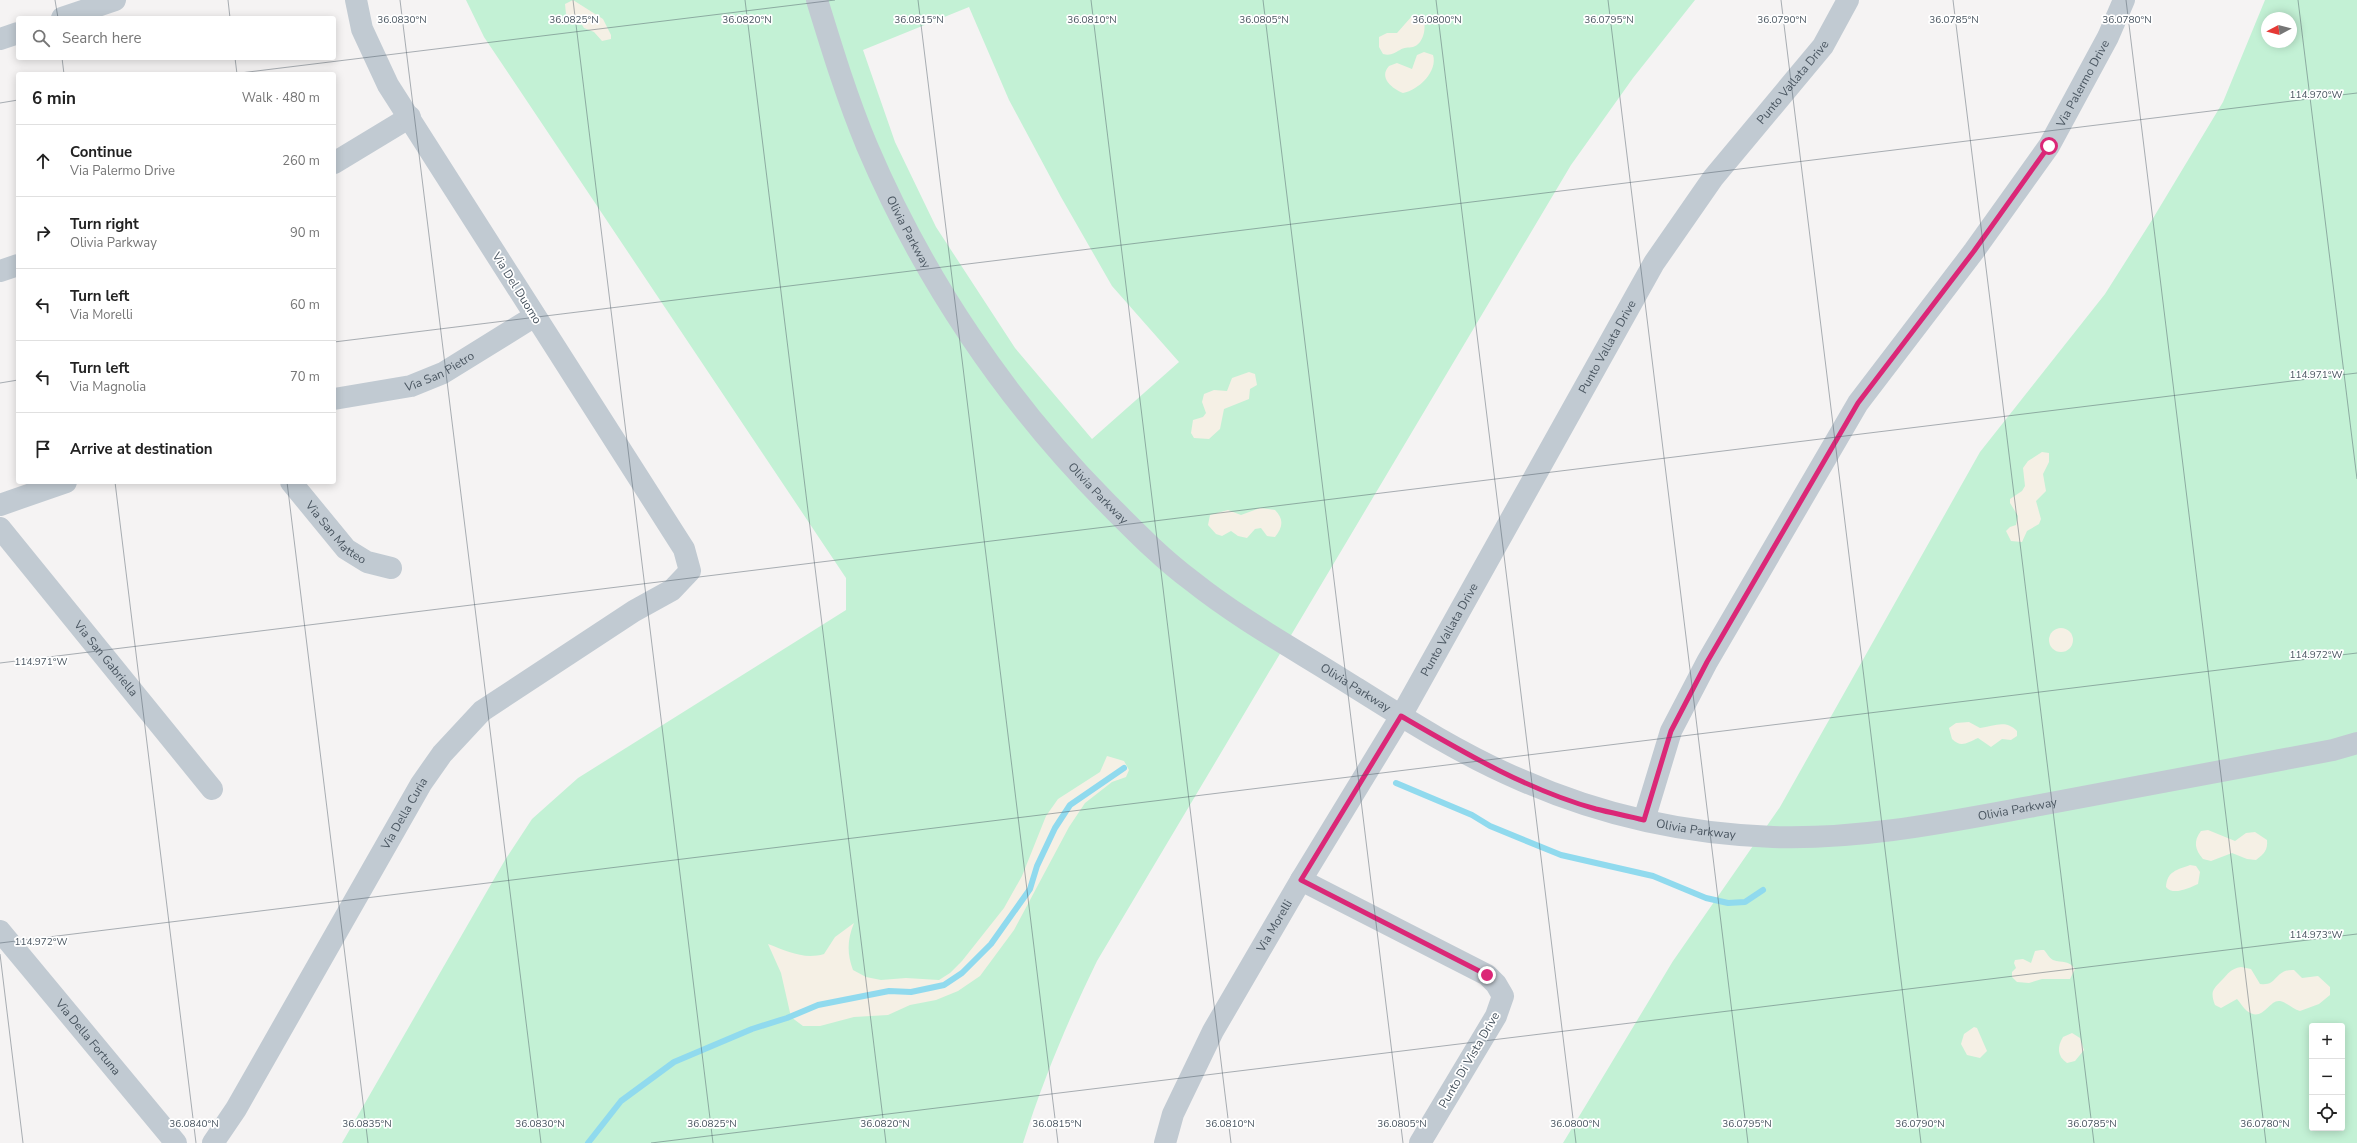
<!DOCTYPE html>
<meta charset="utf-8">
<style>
body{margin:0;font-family:"Nunito Sans",sans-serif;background:#f6f6f6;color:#222}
.controls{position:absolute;right:12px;bottom:12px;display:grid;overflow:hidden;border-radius:4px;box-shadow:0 2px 10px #0003}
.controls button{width:36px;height:36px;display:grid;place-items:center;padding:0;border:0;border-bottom:1px solid #e0e0e0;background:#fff;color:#222;font:20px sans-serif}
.compass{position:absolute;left:2261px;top:12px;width:36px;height:36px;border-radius:50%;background:#fff;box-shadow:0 2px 10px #0003;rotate:263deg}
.stop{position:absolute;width:12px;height:12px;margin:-9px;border:3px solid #db2777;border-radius:50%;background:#fff}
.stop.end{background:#db2777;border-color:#fff;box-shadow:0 1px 4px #0008}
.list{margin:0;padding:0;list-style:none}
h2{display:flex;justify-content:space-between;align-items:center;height:52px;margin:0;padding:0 16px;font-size:17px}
h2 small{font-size:13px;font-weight:400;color:#767676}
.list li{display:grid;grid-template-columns:26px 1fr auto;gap:12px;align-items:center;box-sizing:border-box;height:72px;padding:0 16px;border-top:1px solid #e0e0e0}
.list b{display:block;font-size:15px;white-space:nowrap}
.list p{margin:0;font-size:13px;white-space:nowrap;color:#767676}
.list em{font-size:13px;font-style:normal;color:#767676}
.icon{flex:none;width:22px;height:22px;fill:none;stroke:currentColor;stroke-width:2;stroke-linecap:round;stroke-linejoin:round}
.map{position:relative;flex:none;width:2357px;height:1143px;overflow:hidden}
.search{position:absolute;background:#fff;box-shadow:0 2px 10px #0003;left:16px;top:16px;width:320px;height:44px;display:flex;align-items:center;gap:10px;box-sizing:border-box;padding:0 14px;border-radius:4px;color:#767676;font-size:15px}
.panel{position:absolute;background:#fff;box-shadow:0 2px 10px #0003;left:16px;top:72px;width:320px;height:412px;border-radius:4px}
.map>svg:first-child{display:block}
.green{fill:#c3f1d5;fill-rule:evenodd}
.sand{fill:#f5f0e5}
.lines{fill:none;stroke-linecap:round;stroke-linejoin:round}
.stream{stroke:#90daee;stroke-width:6}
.minor{stroke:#c1cad2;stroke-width:22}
.route{stroke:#db2777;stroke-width:5}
.ticks{fill:none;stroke:#4a5661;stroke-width:1;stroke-opacity:0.45}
.labels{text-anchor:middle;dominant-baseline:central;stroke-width:3.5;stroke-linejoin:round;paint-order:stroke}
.street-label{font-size:12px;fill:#4a5661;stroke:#fff}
.ticks-label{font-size:10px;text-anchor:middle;fill:#4a5661;stroke:#fff;stroke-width:3.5;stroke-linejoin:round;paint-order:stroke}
</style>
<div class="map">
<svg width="2357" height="1143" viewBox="0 0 2357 1143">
<rect width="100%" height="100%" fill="#f5f3f3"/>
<g class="green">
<path d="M466 0H1695L1633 78 1571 165 1097 961C1068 1020 1043 1080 1023 1143H342L505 860 532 819 578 778 846 610V578L484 37ZM969 7 1009 100 1061 197 1112 286 1179 362 1092 439 1015 348 936 227 895 142 863 50Z"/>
<path d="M2265 0H2357V1143H1563L1673 961 1780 807 1980 452 2105 294 2152 220 2223 102ZM2267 18H2291V42H2267ZM2312 1026H2342V1128H2312Z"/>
</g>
<g class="sand">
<path d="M573 0 603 19 611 35V39L602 41 594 32 584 28 579 20 566 14 565 4Z"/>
<path d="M1412 16 1420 17 1424 21C1426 30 1423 44 1413 47 1408 48 1404 47 1400 50 1394 53 1391 56 1383 54L1379 47V37L1387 33H1397Z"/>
<path d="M1424 52 1433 55C1438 71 1419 90 1403 93 1393 89 1378 78 1389 66L1397 63 1412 69 1417 55Z"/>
<path d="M1249 372 1255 374 1257 385 1250 389 1249 399 1224 409 1220 429 1209 439 1194 438 1191 433 1193 420 1203 417 1206 413 1202 402 1204 394 1214 390 1227 391 1232 378Z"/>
<path d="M2042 452 2049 453V462L2043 474 2046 491 2036 501 2041 519 2039 524 2027 531 2022 542 2011 541 2006 531 2010 527 2016 525 2018 516 2010 503V499L2022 491 2025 486 2023 468 2028 461Z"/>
<path d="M1260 508 1275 510C1284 519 1283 527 1275 537L1267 536 1261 528 1255 529 1247 538 1238 536 1231 531 1222 536 1216 534 1208 525 1210 515 1228 510 1241 515Z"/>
<circle cx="2061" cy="640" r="12"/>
<path d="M1969 722 1980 728C1994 726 2006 719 2017 731V736L2011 740 2002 739 1991 747 1978 738C1967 743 1961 748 1952 739L1949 728 1956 723Z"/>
<path d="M1107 756 1124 761 1129 770 1126 777 1112 782 1085 803 1069 827 1014 930 980 976 958 991 936 1000 910 1005 888 1015 854 1017 820 1026H803L791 1017 781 973 768 944C787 951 804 960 824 954L835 937 854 923C847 940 847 954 853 970L866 977 881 980 906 978 939 980 950 973 962 961 1004 908 1022 876 1046 816 1058 799 1100 772Z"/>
<path d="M2208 830 2235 841 2246 833 2255 832 2267 840C2268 850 2264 854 2256 860L2247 859 2232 853 2211 861 2203 859C2195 850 2193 841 2201 831Z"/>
<path d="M2190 865 2196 866 2200 872 2198 884C2189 888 2173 896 2166 887 2167 871 2177 870 2190 865Z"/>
<path d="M2041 950H2044C2047 953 2049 958 2053 960 2062 963 2069 960 2075 969L2070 979H2042L2029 983 2017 982 2012 977V972L2016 968 2014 963 2015 960 2023 959 2031 963 2035 951Z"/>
<path d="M2241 967 2251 969 2260 984C2278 987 2274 969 2294 970L2302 978 2318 976 2330 987V995L2319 1004 2300 1011C2293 1009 2286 1002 2280 1001 2269 999 2263 1023 2247 1011 2243 1008 2240 1002 2237 999L2221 1008 2215 1005C2210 992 2213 989 2221 981 2229 973 2230 969 2241 967Z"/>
<path d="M1974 1027 1977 1028 1987 1051 1980 1058 1967 1055 1961 1044 1964 1034Z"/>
<path d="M2072 1033 2080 1038 2084 1050 2075 1061 2067 1063C2057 1056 2057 1047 2063 1037Z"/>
</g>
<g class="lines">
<g class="stream">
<path d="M1396 783 1472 815 1490 826 1561 855 1653 876 1706 898 1728 903 1745 902 1763 890"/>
<path d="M588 1143 621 1101 674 1062 752 1029 787 1018 818 1005 889 991 911 992 944 985 962 973 991 944 1030 889 1037 866 1055 828 1070 805 1124 768"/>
</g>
<g class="minor">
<path id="s1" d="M817 0C832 49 847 98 867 146 923 278 1006 401 1107 503 1134 530 1161 558 1192 581 1242 621 1300 652 1353 686 1407 720 1462 755 1521 780 1600 815 1687 834 1773 837 1863 840 1952 821 2040 805 2138 786 2236 768 2333 750L2357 743"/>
<path d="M62 18 115 0"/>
<path d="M0 39 18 33"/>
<path d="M334 163 410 117"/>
<path d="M0 271 18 265"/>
<path id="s2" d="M334 399 411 386 443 373 535 316"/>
<path id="s3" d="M291 482 346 549 367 562 391 568"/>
<path d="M0 505 66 482"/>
<path id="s4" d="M0 528 212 789"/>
<path id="s5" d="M1644 820 1671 731 1707 662 1858 403 1974 251 2049 146 2108 37 2124 0"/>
<path d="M1301 880 1487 975 1496 984 1503 996 1496 1016 1420 1143"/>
<path id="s6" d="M0 931 176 1143"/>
<path id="s7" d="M213 1143 236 1109 421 784 442 754 482 711 634 611 672 590 690 571 684 549 388 85 362 29 356 0"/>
<path id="s8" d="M1165 1143 1173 1114 1213 1031 1301 880 1401 716 1654 263 1713 178 1823 46 1848 0"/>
</g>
</g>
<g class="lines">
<path class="route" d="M1487 975 1301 880 1401 716C1463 752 1527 790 1596 809 1612 813 1628 816 1644 820L1671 731 1707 662 1858 403 1974 251 2049 146"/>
</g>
<path class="ticks" d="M55 0 58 18M228 0 230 18M400 0 541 1143M573 0 713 1143M745 0 886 1143M918 0 1058 1143M1091 0 1231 1143M1263 0 1403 1143M1436 0 1576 1143M1608 0 1748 1143M1781 0 1921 1143M1953 0 2094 1143M2126 0 2266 1143M2298 0 2357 479M62 58 64 74M235 58 237 74M232 74 835 0M0 103 18 100M334 342 2357 93M0 383 18 380M115 482 196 1143M287 482 368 1143M0 663 2357 373M0 943 2357 653M0 954 23 1143M651 1143 2357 934"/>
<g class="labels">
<g class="street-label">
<text stroke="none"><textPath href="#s8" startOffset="1236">Punto Vallata Drive</textPath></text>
<text stroke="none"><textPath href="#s5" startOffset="862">Via Palermo Drive</textPath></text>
<text stroke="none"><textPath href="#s1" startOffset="250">Olivia Parkway</textPath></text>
<text transform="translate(517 288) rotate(58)">Via Del Duomo</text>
<text stroke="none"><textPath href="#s8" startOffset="912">Punto Vallata Drive</textPath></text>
<text stroke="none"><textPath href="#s2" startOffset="110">Via San Pietro</textPath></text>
<text stroke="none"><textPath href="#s1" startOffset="574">Olivia Parkway</textPath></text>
<text stroke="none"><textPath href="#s3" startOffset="68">Via San Matteo</textPath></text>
<text stroke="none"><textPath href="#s8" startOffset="588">Punto Vallata Drive</textPath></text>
<text stroke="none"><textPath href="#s4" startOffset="168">Via San Gabriella</textPath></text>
<text stroke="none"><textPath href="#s1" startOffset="898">Olivia Parkway</textPath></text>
<text stroke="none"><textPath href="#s1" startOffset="1594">Olivia Parkway</textPath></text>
<text stroke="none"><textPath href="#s7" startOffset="381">Via Della Curia</textPath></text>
<text stroke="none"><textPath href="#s1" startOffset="1270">Olivia Parkway</textPath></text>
<text stroke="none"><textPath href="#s8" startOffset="244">Via Morelli</textPath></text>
<text stroke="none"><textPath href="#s6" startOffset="138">Via Della Fortuna</textPath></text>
<text transform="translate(1469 1060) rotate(-60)">Punto Di Vista Drive</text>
</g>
</g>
<g class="ticks-label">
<text x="402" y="23">36.0830°N</text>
<text x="574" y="23">36.0825°N</text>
<text x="747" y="23">36.0820°N</text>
<text x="919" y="23">36.0815°N</text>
<text x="1092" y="23">36.0810°N</text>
<text x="1264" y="23">36.0805°N</text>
<text x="1437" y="23">36.0800°N</text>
<text x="1609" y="23">36.0795°N</text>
<text x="1782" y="23">36.0790°N</text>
<text x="1954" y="23">36.0785°N</text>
<text x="2127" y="23">36.0780°N</text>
<text x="2316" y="98">114.970°W</text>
<text x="2316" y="378">114.971°W</text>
<text x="2316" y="658">114.972°W</text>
<text x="41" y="665">114.971°W</text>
<text x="2316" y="938">114.973°W</text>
<text x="41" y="945">114.972°W</text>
<text x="194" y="1127">36.0840°N</text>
<text x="367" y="1127">36.0835°N</text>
<text x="540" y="1127">36.0830°N</text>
<text x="712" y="1127">36.0825°N</text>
<text x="885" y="1127">36.0820°N</text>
<text x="1057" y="1127">36.0815°N</text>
<text x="1230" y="1127">36.0810°N</text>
<text x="1402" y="1127">36.0805°N</text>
<text x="1575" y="1127">36.0800°N</text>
<text x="1747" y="1127">36.0795°N</text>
<text x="1920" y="1127">36.0790°N</text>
<text x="2092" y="1127">36.0785°N</text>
<text x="2265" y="1127">36.0780°N</text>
</g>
</svg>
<div class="controls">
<button>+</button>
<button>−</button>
<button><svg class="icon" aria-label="locate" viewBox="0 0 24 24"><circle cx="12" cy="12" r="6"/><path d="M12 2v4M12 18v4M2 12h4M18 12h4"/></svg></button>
</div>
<svg class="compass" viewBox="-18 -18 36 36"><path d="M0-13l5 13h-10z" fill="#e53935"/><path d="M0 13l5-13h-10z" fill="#767676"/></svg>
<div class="stop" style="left:2049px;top:146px"></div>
<div class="stop end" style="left:1487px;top:975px"></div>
<div class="search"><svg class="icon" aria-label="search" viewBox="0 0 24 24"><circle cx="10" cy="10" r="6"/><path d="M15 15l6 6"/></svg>Search here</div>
<section class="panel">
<h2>6 min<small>Walk · 480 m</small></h2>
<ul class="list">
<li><svg class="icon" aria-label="ahead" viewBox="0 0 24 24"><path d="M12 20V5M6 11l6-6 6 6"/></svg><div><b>Continue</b><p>Via Palermo Drive</p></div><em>260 m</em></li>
<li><svg class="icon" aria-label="right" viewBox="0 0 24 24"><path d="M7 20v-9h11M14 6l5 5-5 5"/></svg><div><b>Turn right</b><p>Olivia Parkway</p></div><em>90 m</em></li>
<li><svg class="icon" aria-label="left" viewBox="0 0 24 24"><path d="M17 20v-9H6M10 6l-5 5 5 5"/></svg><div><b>Turn left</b><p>Via Morelli</p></div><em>60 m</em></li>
<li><svg class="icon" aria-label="left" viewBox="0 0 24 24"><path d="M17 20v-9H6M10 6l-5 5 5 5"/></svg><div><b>Turn left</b><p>Via Magnolia</p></div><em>70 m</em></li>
<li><svg class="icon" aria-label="arrive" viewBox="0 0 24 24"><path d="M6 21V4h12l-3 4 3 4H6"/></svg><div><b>Arrive at destination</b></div></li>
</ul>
</section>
</div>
